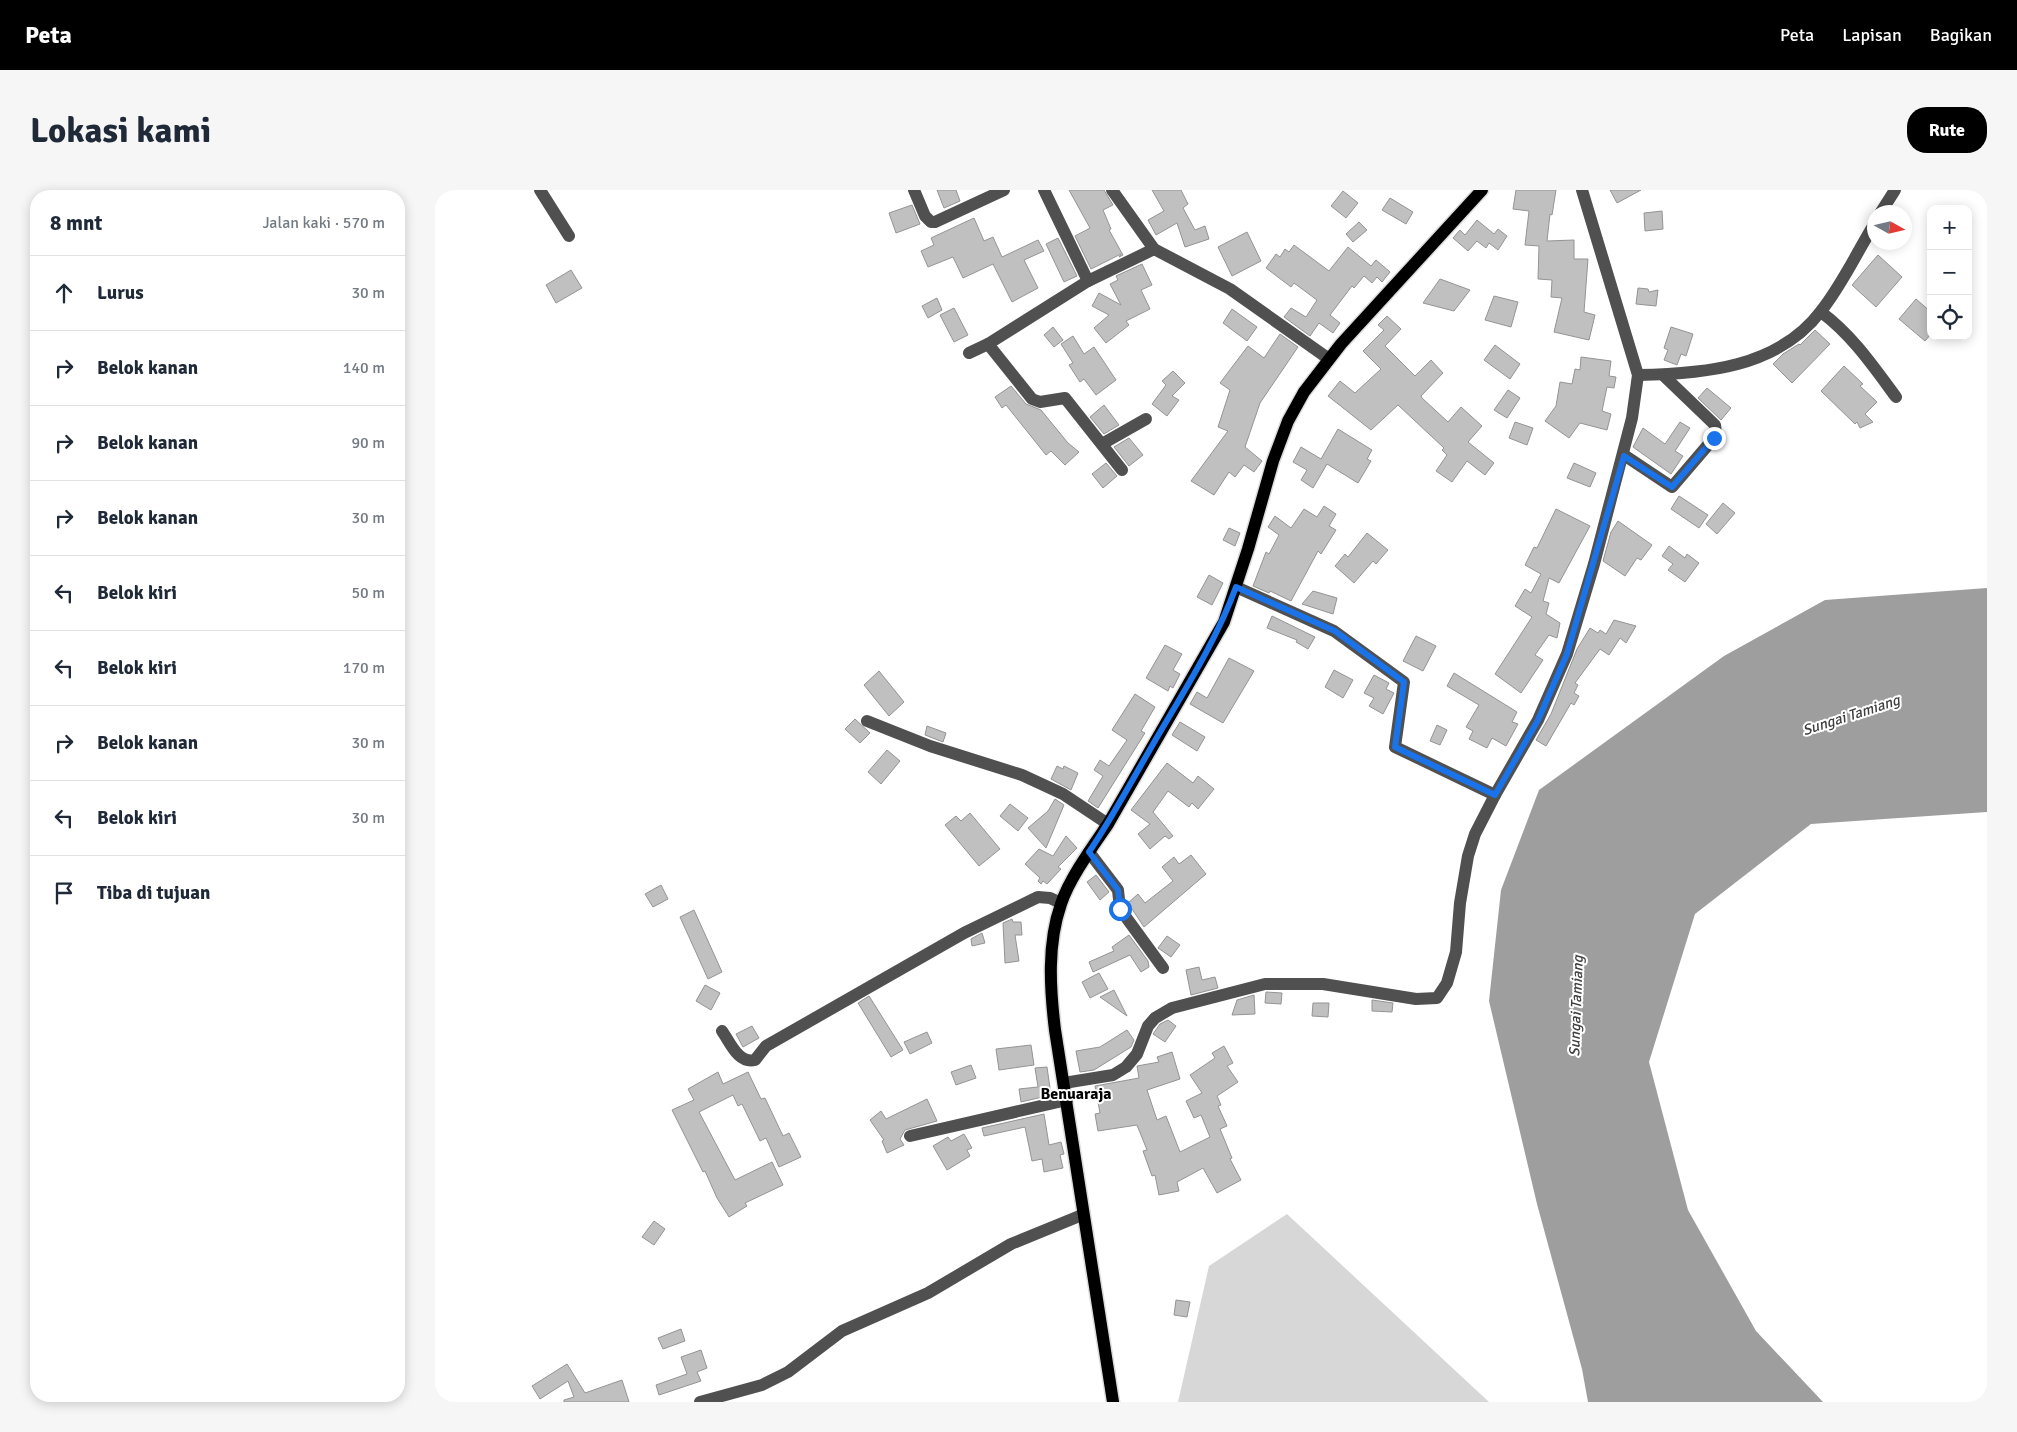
<!DOCTYPE html>
<html lang="id">
<meta charset="utf-8">
<style>
body{margin:0;font-family:Signika,sans-serif;background:#f6f6f7;color:#1f2937}
.controls{position:absolute;right:15px;top:15px;display:grid;overflow:hidden;border-radius:10px;box-shadow:0 2px 12px #0003}
.controls button{width:45px;height:45px;display:grid;place-items:center;padding:0;border:0;border-bottom:1px solid #e0e1e3;background:#fff;color:#1f2937;font:25px sans-serif}
.compass{position:absolute;left:1432px;top:15px;width:45px;height:45px;border-radius:50%;background:#fff;box-shadow:0 2px 12px #0003;rotate:98deg}
.stop{position:absolute;width:15px;height:15px;margin:-11px;border:4px solid #1a73e8;border-radius:50%;background:#fff}
.stop.end{background:#1a73e8;border-color:#fff;box-shadow:0 1px 5px #0008}
.list{margin:0;padding:0;list-style:none}
h2{display:flex;justify-content:space-between;align-items:center;height:65px;margin:0;padding:0 20px;font-size:21px}
h2 small{font-size:16px;font-weight:400;color:#747a83}
.list li{display:grid;grid-template-columns:32px 1fr auto;gap:15px;align-items:center;box-sizing:border-box;height:75px;padding:0 20px;border-top:1px solid #e0e1e3}
.list b{display:block;font-size:19px;white-space:nowrap}
.list em{font-size:16px;font-style:normal;color:#747a83}
.icon{flex:none;width:28px;height:28px;fill:none;stroke:currentColor;stroke-width:2;stroke-linecap:round;stroke-linejoin:round}
.map{position:relative;flex:none;width:1552px;height:1212px;overflow:hidden;border-radius:20px}
header{display:flex;align-items:center;gap:30px;box-sizing:border-box;height:70px;padding:0 25px;background:#000;color:#fff}
header strong{font-size:24px}
nav{display:flex;gap:28px;margin-inline-start:auto;font-size:18px}
.intro{display:flex;align-items:center;justify-content:space-between;box-sizing:border-box;height:120px;padding:0 30px}
h1{margin:0;font-size:35px}
.button{padding:12px 22px;border-radius:20px;background:#000;color:#fff;font-size:18px;font-weight:700}
main{display:flex;gap:30px;padding:0 30px}
aside{flex:1;background:#fff;border-radius:20px;box-shadow:0 2px 12px #0003}
.map>svg:first-child{display:block}
.green{fill:#d7d7d7}
.water{fill:#9e9e9e}
.building{fill:#c0c0c0;stroke:#949494}
.lines{fill:none;stroke-linecap:round;stroke-linejoin:round}
.major-casing{stroke:#dbdbdb;stroke-width:15}
.minor{stroke:#505050;stroke-width:12}
.major{stroke:#000;stroke-width:12}
.route{stroke:#1a73e8;stroke-width:6}
.labels{text-anchor:middle;dominant-baseline:central;stroke-width:4;stroke-linejoin:round;paint-order:stroke}
.water-label{font-size:15px;font-style:italic;fill:#3f3f3f;stroke:#fff}
.quarter-label{font-size:16px;font-weight:bold;fill:#000;stroke:#fff}
</style>
<header>
<strong>Peta</strong>
<nav><a>Peta</a><a>Lapisan</a><a>Bagikan</a></nav>
</header>
<div class="intro"><h1>Lokasi kami</h1><a class="button">Rute</a></div>
<main>
<aside>
<h2>8 mnt<small>Jalan kaki · 570 m</small></h2>
<ul class="list">
<li><svg class="icon" aria-label="ahead" viewBox="0 0 24 24"><path d="M12 20V5M6 11l6-6 6 6"/></svg><div><b>Lurus</b></div><em>30 m</em></li>
<li><svg class="icon" aria-label="right" viewBox="0 0 24 24"><path d="M7 20v-9h11M14 6l5 5-5 5"/></svg><div><b>Belok kanan</b></div><em>140 m</em></li>
<li><svg class="icon" aria-label="right" viewBox="0 0 24 24"><path d="M7 20v-9h11M14 6l5 5-5 5"/></svg><div><b>Belok kanan</b></div><em>90 m</em></li>
<li><svg class="icon" aria-label="right" viewBox="0 0 24 24"><path d="M7 20v-9h11M14 6l5 5-5 5"/></svg><div><b>Belok kanan</b></div><em>30 m</em></li>
<li><svg class="icon" aria-label="left" viewBox="0 0 24 24"><path d="M17 20v-9H6M10 6l-5 5 5 5"/></svg><div><b>Belok kiri</b></div><em>50 m</em></li>
<li><svg class="icon" aria-label="left" viewBox="0 0 24 24"><path d="M17 20v-9H6M10 6l-5 5 5 5"/></svg><div><b>Belok kiri</b></div><em>170 m</em></li>
<li><svg class="icon" aria-label="right" viewBox="0 0 24 24"><path d="M7 20v-9h11M14 6l5 5-5 5"/></svg><div><b>Belok kanan</b></div><em>30 m</em></li>
<li><svg class="icon" aria-label="left" viewBox="0 0 24 24"><path d="M17 20v-9H6M10 6l-5 5 5 5"/></svg><div><b>Belok kiri</b></div><em>30 m</em></li>
<li><svg class="icon" aria-label="arrive" viewBox="0 0 24 24"><path d="M6 21V4h12l-3 4 3 4H6"/></svg><div><b>Tiba di tujuan</b></div></li>
</ul>
</aside>
<div class="map">
<svg width="1552" height="1212" viewBox="0 0 1552 1212">
<rect width="100%" height="100%" fill="#fff"/>
<path class="green" d="M852 1024 1054 1212H743L774 1076Z"/>
<path class="water" d="M1552 398V622L1376 634 1260 724 1214 872 1253 1020 1321 1141 1388 1212H1153L1147 1179 1102 1014 1054 811 1066 700 1104 600 1289 466 1390 410Z"/>
<g class="building">
<path d="M502 0H521L525 11 509 18Z"/>
<path d="M634 0H669L678 15 668 20 676 39 674 40 688 65 684 67 686 64 656 79 640 46 655 38Z"/>
<path d="M717 0H746L753 14 748 18 760 40 770 36 774 49 750 57 742 33 721 45 713 30 729 21Z"/>
<path d="M1081 0H1121L1117 25 1115 24 1112 51 1139 50V69H1153L1149 122 1160 125 1154 150 1119 142 1127 108 1116 107 1117 90 1103 89 1104 56 1090 55 1094 21 1078 19Z"/>
<path d="M1175 0H1206L1182 13Z"/>
<path d="M908 1 923 13 911 28 896 16Z"/>
<path d="M955 8 978 22 971 34 947 20Z"/>
<path d="M477 15 485 34 461 43 454 23Z"/>
<path d="M1227 21 1228 39 1210 41 1209 23Z"/>
<path d="M539 28 549 51 558 47 567 67 603 50 609 61 589 70 603 98 577 112 558 74 528 88 518 67 493 77 486 61 499 55 496 48Z"/>
<path d="M1042 30 1059 44 1063 39 1072 46 1063 60 1054 53 1051 58 1042 51 1033 61 1018 48 1025 40 1030 45Z"/>
<path d="M924 32 932 40 918 52 911 44Z"/>
<path d="M812 42 826 71 797 86 783 57Z"/>
<path d="M623 48 642 86 629 92 611 54Z"/>
<path d="M859 55 894 81 913 57 936 76 941 70 955 82 947 92 942 87 937 93 929 86 919 98 917 96 895 125 905 133 898 143 884 133 875 146 849 127 856 118 871 127 882 110 859 93 856 97 831 78 841 64 845 67 850 59 854 62Z"/>
<path d="M1443 65 1467 87 1441 117 1417 95Z"/>
<path d="M707 74 717 95 706 100 715 119 691 131 694 135 671 153 659 138 674 125 657 116 664 103 686 115 675 94 683 90 681 86Z"/>
<path d="M136 80 147 98 121 113 111 95Z"/>
<path d="M1005 89 1035 100 1019 121 988 113Z"/>
<path d="M1203 98 1213 99 1214 102 1223 100 1221 116 1201 114Z"/>
<path d="M1059 106 1083 112 1076 137 1050 130Z"/>
<path d="M502 108 507 120 493 128 487 116Z"/>
<path d="M1481 109 1496 122V144L1490 151 1464 129Z"/>
<path d="M519 118 533 145 519 152 505 125Z"/>
<path d="M797 119 822 137 812 151 788 133Z"/>
<path d="M952 126 966 139 950 156 980 186 996 170 1008 183 986 206 987 208 1013 232 1026 217 1047 236 1033 252 1059 273 1050 285 1032 271 1017 292 1001 281 1012 265 1007 260 1009 258 963 215 936 240 893 206 905 191 920 203 946 179 928 161 949 140 943 135Z"/>
<path d="M618 137 628 150 619 157 609 145Z"/>
<path d="M1236 137 1258 144 1251 166 1246 164 1242 175 1229 170 1233 160 1229 158Z"/>
<path d="M1380 140 1395 154 1357 193 1338 174 1348 164 1364 154 1365 155Z"/>
<path d="M845 144 863 157 825 213 810 257 827 271 819 282 809 275 800 287 794 282 779 305 756 291 793 241 783 237 795 200 785 193 813 156 829 168Z"/>
<path d="M638 146 649 164 659 157 681 190 661 205 649 189 645 192 634 175 638 173 626 154Z"/>
<path d="M1060 155 1085 174 1075 189 1049 170Z"/>
<path d="M1146 167 1176 171 1174 186 1181 187 1179 198 1172 197 1167 221 1176 224 1172 240 1145 233 1134 248 1110 231 1121 216 1125 192 1137 194 1140 179 1145 180Z"/>
<path d="M1409 176 1428 194 1425 196 1442 212 1430 224 1438 232 1425 238 1422 232 1420 234 1386 201Z"/>
<path d="M738 181 750 193 737 206 744 210 732 226 717 214 731 195 727 191Z"/>
<path d="M576 196 591 214 606 220 633 253 644 262 630 275 616 261 611 265 571 215 567 218 560 207Z"/>
<path d="M1272 198 1296 218 1286 230 1263 208Z"/>
<path d="M1073 200 1085 208 1072 228 1059 220Z"/>
<path d="M669 215 684 235 669 244 655 227Z"/>
<path d="M1080 232 1098 238 1092 255 1074 248Z"/>
<path d="M1245 232 1255 238 1240 261 1248 266 1236 284 1198 257 1208 238 1230 254Z"/>
<path d="M903 239 937 260 932 269 936 271 923 293 892 274 878 298 866 290 872 280 858 272 866 257 886 269Z"/>
<path d="M694 248 708 265 694 276 679 257Z"/>
<path d="M671 273 682 286 668 298 657 284Z"/>
<path d="M1139 273 1161 283 1155 297 1132 288Z"/>
<path d="M1244 306 1273 325 1264 338 1236 319Z"/>
<path d="M1288 313 1300 323 1282 344 1271 334Z"/>
<path d="M889 316 901 324 894 336 901 340 886 364 883 361 856 411 835 401 834 403 818 396 831 362 834 364 844 345 833 337 840 326 856 338 869 319 882 327Z"/>
<path d="M1121 319 1155 336 1124 393 1114 388 1108 411 1114 413 1111 424 1125 433 1122 448 1114 445 1100 465 1108 470 1086 503 1060 484 1097 427 1080 416 1090 399 1096 403 1106 384 1090 375 1099 357 1102 358Z"/>
<path d="M1183 331 1217 355 1206 370 1202 368 1190 386 1168 371 1176 342Z"/>
<path d="M794 338 805 343 800 356 788 350Z"/>
<path d="M932 343 953 360 941 374 938 371 919 393 900 376 910 364 913 367Z"/>
<path d="M1234 356 1250 368 1252 364 1264 373 1250 392 1233 380 1238 374 1227 366Z"/>
<path d="M774 385 788 393 777 415 762 407Z"/>
<path d="M878 401 902 408 898 424 867 414Z"/>
<path d="M837 426 880 447 873 459 861 452 862 450 832 438Z"/>
<path d="M1179 430 1201 436 1191 453 1185 448 1174 465 1165 459 1140 493 1143 495 1139 503 1144 506 1139 515 1136 513 1111 556 1101 550 1116 524 1142 459 1155 438 1163 443 1165 440 1171 444Z"/>
<path d="M981 446 1001 456 988 481 968 471Z"/>
<path d="M730 455 747 464 738 480 745 484 738 498 735 496 733 501 711 488Z"/>
<path d="M794 468 819 481 788 533 755 514 762 502 772 508Z"/>
<path d="M899 480 918 490 908 508 890 497Z"/>
<path d="M444 481 469 512 454 526 429 495Z"/>
<path d="M1019 483 1082 522 1077 532 1083 534 1071 556 1057 548 1052 558 1034 549 1038 541 1031 537 1044 515 1012 496Z"/>
<path d="M939 485 954 493 951 499 959 503 948 524 934 516 939 508 929 503Z"/>
<path d="M700 504 720 517 706 541 710 543 663 618 653 611 668 586 659 580 665 570 674 576 692 550 677 540Z"/>
<path d="M420 529 435 543 425 553 410 539Z"/>
<path d="M745 532 770 547 762 561 737 545Z"/>
<path d="M1002 535 1012 540 1005 555 995 551Z"/>
<path d="M492 536 511 543 508 552 490 545Z"/>
<path d="M452 560 465 571 446 594 433 582Z"/>
<path d="M732 573 758 593 763 586 779 599 763 619 757 613 754 617 733 601 718 622 738 646 734 649 730 646 715 659 703 644 715 634 696 620Z"/>
<path d="M622 576 628 579 629 576 643 583 636 600 616 589Z"/>
<path d="M620 609 629 615 611 658 593 638 613 621Z"/>
<path d="M575 614 593 628 583 641 565 626Z"/>
<path d="M535 623 565 659 544 676 510 635 521 626 526 631Z"/>
<path d="M631 646 642 658 623 677 626 679 612 694 608 691 606 694 603 691 605 688 590 674 604 659 618 666Z"/>
<path d="M756 665 771 684 709 737 693 713 703 704 710 713 738 691 727 677 739 667 744 674Z"/>
<path d="M661 685 674 702 665 710 652 692Z"/>
<path d="M226 695 233 709 218 717 210 704Z"/>
<path d="M259 720 287 782 273 789 245 727Z"/>
<path d="M577 729 578 732H586L587 745H580L584 771 570 773 568 733Z"/>
<path d="M547 743 550 753 537 756 536 749Z"/>
<path d="M694 745 713 771 714 777 706 782 695 765 658 782 654 772 679 761 677 757Z"/>
<path d="M732 746 745 755 736 767 723 758Z"/>
<path d="M764 777 767 790 780 787 783 798 756 805 751 780Z"/>
<path d="M664 783 673 799 655 808 647 792Z"/>
<path d="M270 795 285 803 276 820 261 811Z"/>
<path d="M679 800 692 826 665 807Z"/>
<path d="M831 802 847 803 846 814 830 813Z"/>
<path d="M819 805 820 824 797 825 802 810Z"/>
<path d="M434 806 468 860 456 867 423 813Z"/>
<path d="M937 810 958 813 957 822 937 821Z"/>
<path d="M878 813H894L893 827 877 826Z"/>
<path d="M733 830 741 836 730 852 718 844 725 834Z"/>
<path d="M317 836 324 848 308 857 301 844Z"/>
<path d="M692 840 699 850 696 857 659 880 645 882 641 861 665 857Z"/>
<path d="M492 842 497 853 475 864 469 852Z"/>
<path d="M596 855 599 875 564 880 561 859Z"/>
<path d="M789 856 798 873 792 876 803 892 782 906 786 915 783 916 792 936 785 939 797 968 795 969 806 990 782 1003 768 978 742 992 744 1001 724 1005 720 985 717 986 708 961 712 960 702 935 663 941 660 924 665 923 660 896 704 888 702 876 724 872 722 867 737 862 745 889 712 900 722 930 731 926 745 962 775 947 766 925 759 928 751 911 767 903 755 885 780 868 777 863Z"/>
<path d="M536 875 541 888 521 895 516 882Z"/>
<path d="M612 877 616 905 586 912 584 899 603 897 600 878Z"/>
<path d="M283 882 288 894 313 882 326 909 330 908 348 946 354 943 366 967 344 977 331 948 325 951 307 914 303 916 298 905 264 922 300 990 337 972 348 995 310 1013 312 1016 294 1027 282 1008 270 981 268 982 237 920 259 910 253 899Z"/>
<path d="M492 909 502 931 470 940 465 949 469 955 452 963 447 951 449 950 435 930 446 921 451 929Z"/>
<path d="M609 924 614 955 626 952 629 964 625 965 628 978 609 982 607 969 597 971 590 937 549 946 547 938Z"/>
<path d="M529 944 537 958 532 960 535 966 512 980 498 956 513 947 516 951Z"/>
<path d="M219 1031 230 1039 219 1055 207 1047Z"/>
<path d="M741 1110 755 1112 752 1127 739 1125Z"/>
<path d="M246 1139 250 1151 228 1159 223 1148Z"/>
<path d="M266 1160 272 1178 262 1182 266 1191 224 1205 221 1195 252 1184 246 1167Z"/>
<path d="M132 1174 150 1203 187 1190 194 1212H129V1210L139 1207 133 1191 105 1209 97 1196Z"/>
</g>
<g class="lines">
<g class="major-casing">
<path id="major" d="M678 1212 620 840C615 799 612 754 626 714 634 689 658 656 673 634L789 432 813 359 838 271 853 231 869 202 906 154 1047 0"/>
</g>
<g class="minor">
<path d="M105 0 134 46"/>
<path d="M479 0 490 26 496 32H500L569 0"/>
<path d="M609 0 653 91"/>
<path d="M677 0 719 59 795 99 894 169"/>
<path d="M1446 22 1460 0"/>
<path d="M1386 122C1417 145 1438 176 1461 207"/>
<path d="M553 154 597 209 605 212 630 208 687 280"/>
<path d="M534 163 553 154 653 91 719 59"/>
<path d="M1203 185C1268 184 1343 178 1386 121 1407 95 1422 62 1440 33"/>
<path d="M667 254 711 229"/>
<path d="M1189 265 1237 297 1279 248 1281 243 1280 235 1228 185"/>
<path d="M801 397 899 441 969 492 960 557 1060 605"/>
<path d="M432 531 495 556 587 585 628 604 673 634"/>
<path d="M654 662 683 700 685 719 728 778"/>
<path d="M287 841C295 852 303 874 320 870L331 856 529 743 603 707 615 708 626 713"/>
<path d="M629 893 678 885 691 877 702 864 713 836 720 828 737 818 830 794H888L981 809 1002 808 1012 793 1021 762 1025 713 1033 666 1040 644 1060 605 1103 530 1132 464 1159 374 1197 228 1203 185 1147 0"/>
<path d="M475 946 632 910"/>
<path d="M265 1212 327 1195 353 1182 407 1141 493 1103 576 1054 647 1025"/>
</g>
<use href="#major" class="major"/>
</g>
<g class="lines">
<path class="route" d="M685 719 683 700 654 662C677 628 696 592 717 556 747 504 780 454 801 397L900 441 969 492 960 557 1060 605 1103 530 1132 464 1189 266 1237 297 1279 248"/>
</g>
<g class="labels">
<g class="water-label">
<text transform="translate(1416 525) rotate(-18)">Sungai Tamiang</text>
<text transform="translate(1141 816) rotate(-88)">Sungai Tamiang</text>
</g>
<g class="quarter-label">
<text x="641" y="904">Benuaraja</text>
</g>
</g>
</svg>
<div class="controls">
<button>+</button>
<button>−</button>
<button><svg class="icon" aria-label="locate" viewBox="0 0 24 24"><circle cx="12" cy="12" r="6"/><path d="M12 2v4M12 18v4M2 12h4M18 12h4"/></svg></button>
</div>
<svg class="compass" viewBox="-18 -18 36 36"><path d="M0-13l5 13h-10z" fill="#e53935"/><path d="M0 13l5-13h-10z" fill="#747a83"/></svg>
<div class="stop" style="left:685px;top:719px"></div>
<div class="stop end" style="left:1279px;top:248px"></div>
</div>
</main>
